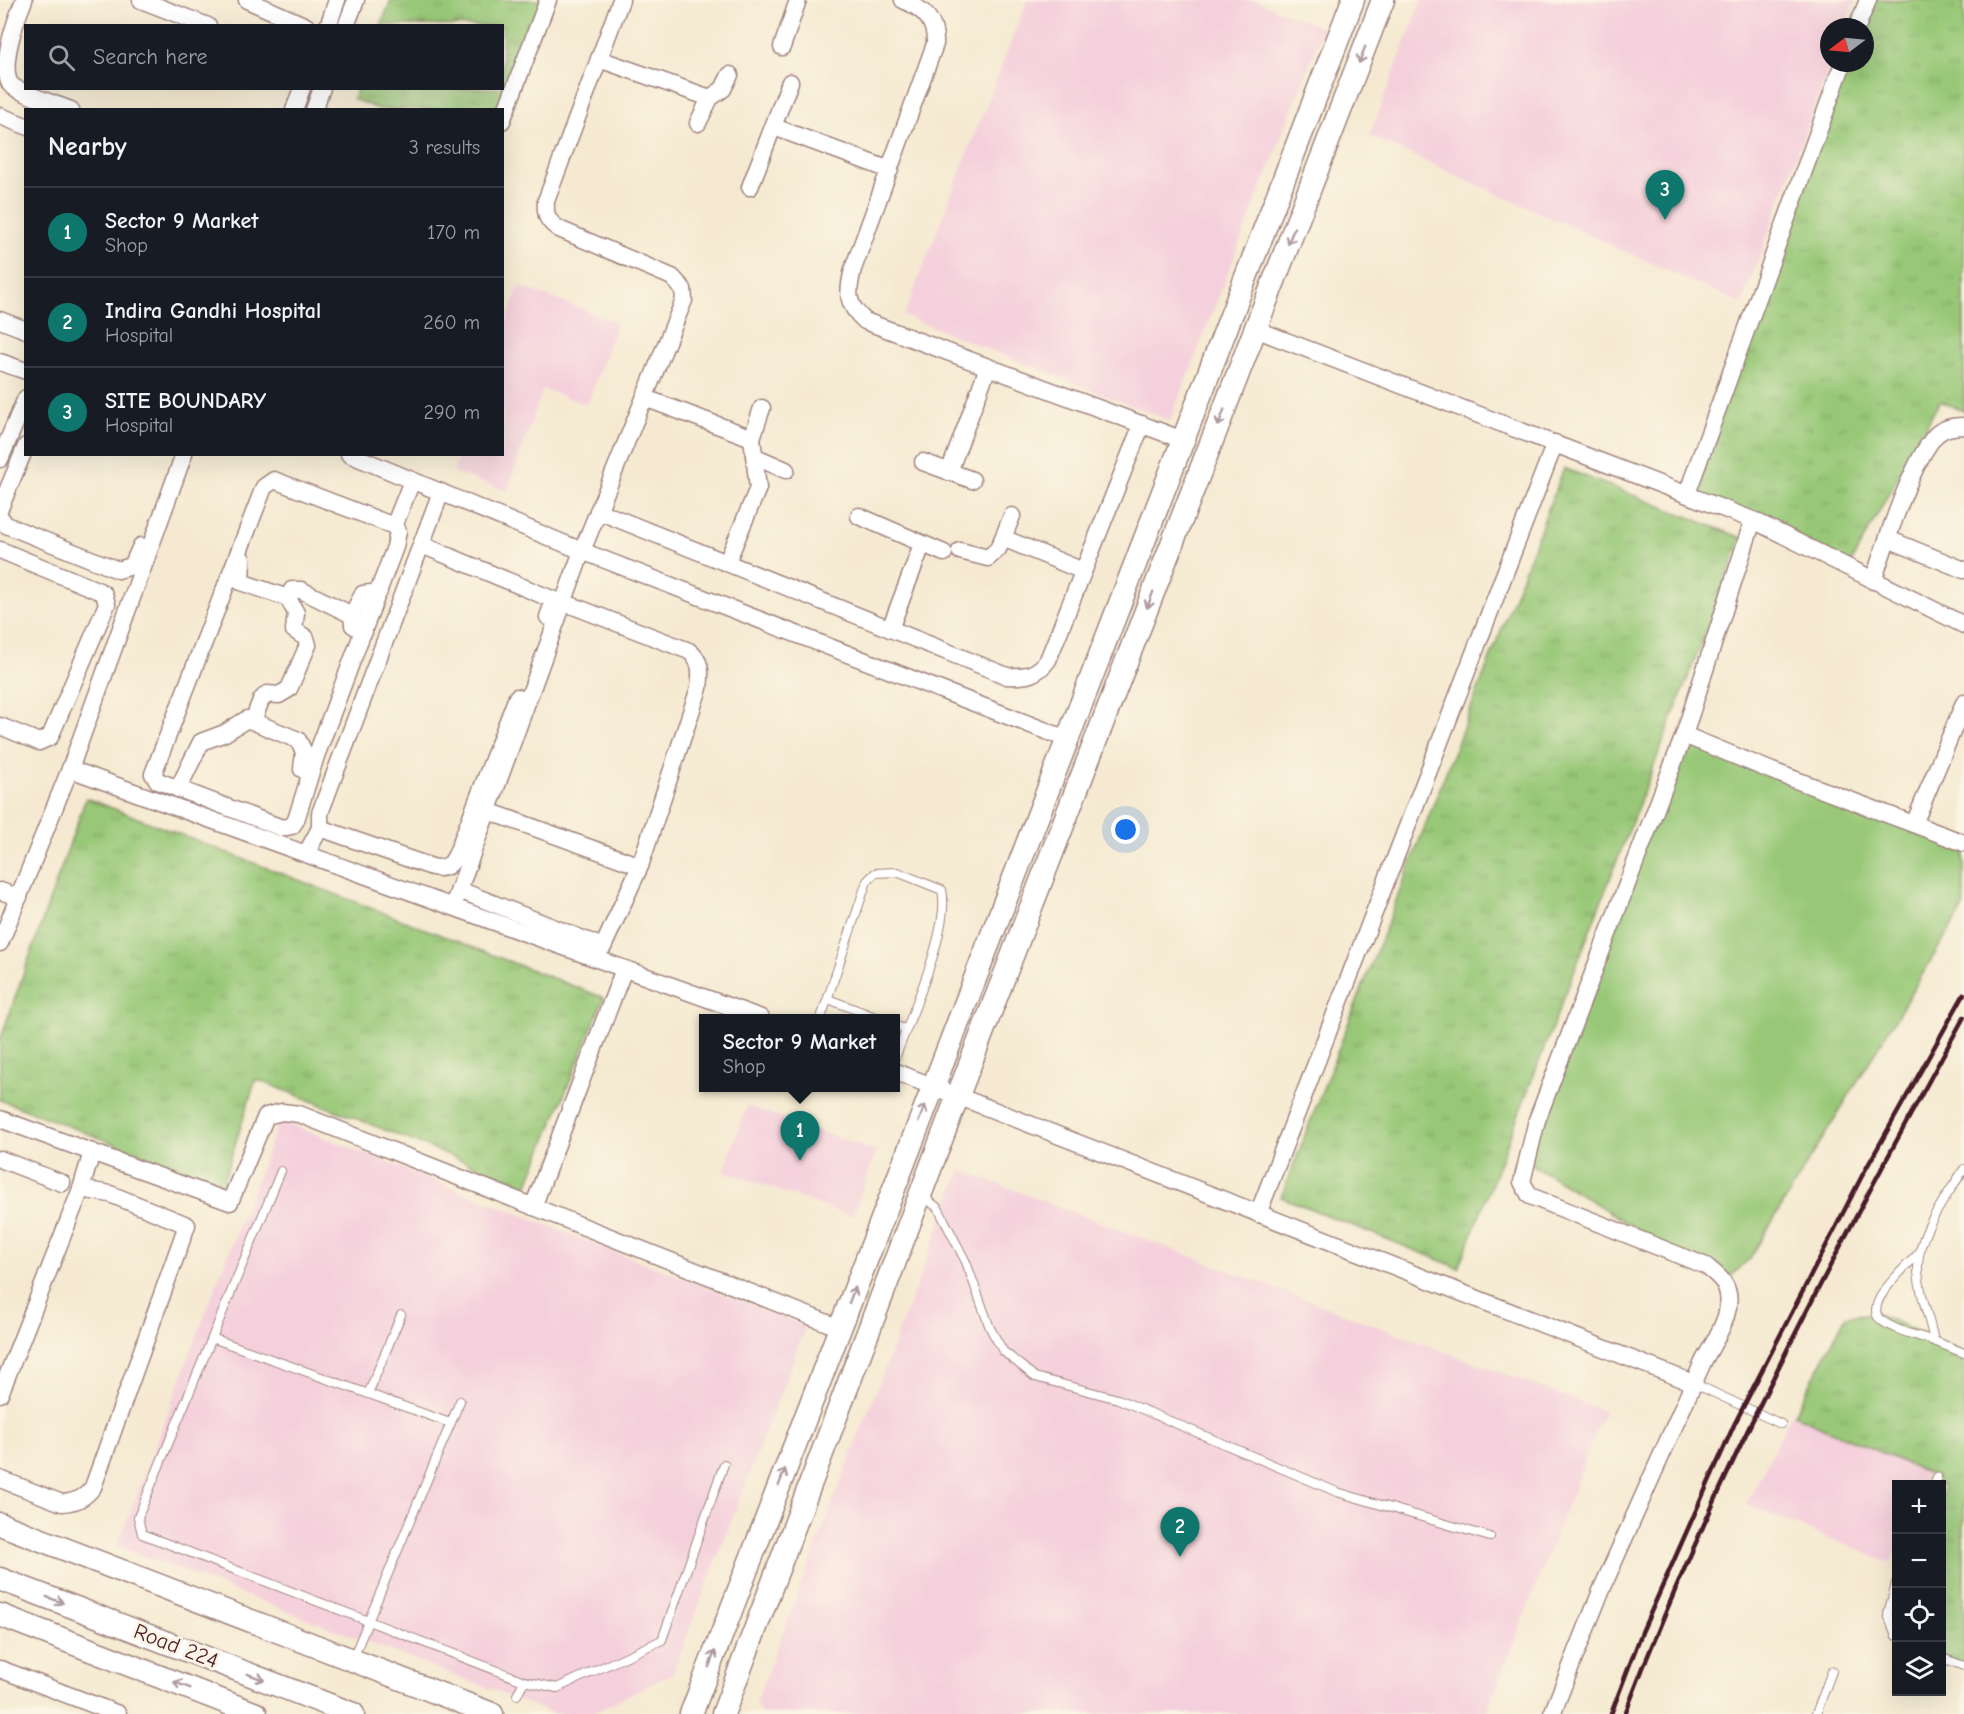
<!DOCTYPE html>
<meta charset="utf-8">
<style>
body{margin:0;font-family:"Comic Neue",sans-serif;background:#242831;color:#f1f3f6}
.controls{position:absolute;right:18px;bottom:18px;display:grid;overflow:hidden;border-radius:0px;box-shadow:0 6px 24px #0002}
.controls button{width:54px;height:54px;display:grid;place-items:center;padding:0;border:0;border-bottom:2px solid #363941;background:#171b24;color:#f1f3f6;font:30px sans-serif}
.compass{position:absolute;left:1820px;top:18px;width:54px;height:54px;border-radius:50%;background:#171b24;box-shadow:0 6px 24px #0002;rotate:254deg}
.you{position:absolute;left:1126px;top:830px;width:21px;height:21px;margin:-15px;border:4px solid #fff;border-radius:50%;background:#1a73e8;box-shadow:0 0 0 9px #1a73e833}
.badge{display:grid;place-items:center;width:39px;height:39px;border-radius:50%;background:#0f766e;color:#fff;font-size:20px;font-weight:700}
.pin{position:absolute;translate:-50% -50px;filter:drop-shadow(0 2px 3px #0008)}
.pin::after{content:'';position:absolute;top:32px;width:21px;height:18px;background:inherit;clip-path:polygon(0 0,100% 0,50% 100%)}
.popup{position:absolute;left:699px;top:1014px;width:201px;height:78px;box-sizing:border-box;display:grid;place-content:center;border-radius:0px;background:#171b24;filter:drop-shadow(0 2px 4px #0005);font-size:20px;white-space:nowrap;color:#9ea1a6}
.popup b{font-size:22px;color:#f1f3f6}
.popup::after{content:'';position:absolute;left:50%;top:100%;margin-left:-12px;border:12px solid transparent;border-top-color:#171b24}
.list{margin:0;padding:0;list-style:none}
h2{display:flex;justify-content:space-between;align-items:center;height:78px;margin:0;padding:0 24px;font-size:26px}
h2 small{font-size:20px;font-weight:400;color:#9ea1a6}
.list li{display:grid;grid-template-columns:39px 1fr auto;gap:18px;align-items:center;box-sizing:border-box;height:90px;padding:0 24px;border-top:2px solid #363941}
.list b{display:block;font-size:22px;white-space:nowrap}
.list p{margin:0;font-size:20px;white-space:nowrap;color:#9ea1a6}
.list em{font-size:20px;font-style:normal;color:#9ea1a6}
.icon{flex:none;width:33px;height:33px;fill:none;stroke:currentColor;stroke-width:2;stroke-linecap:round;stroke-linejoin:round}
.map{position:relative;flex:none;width:1964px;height:1714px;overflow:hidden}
.search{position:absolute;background:#171b24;box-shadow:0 6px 24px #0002;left:24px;top:24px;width:480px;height:66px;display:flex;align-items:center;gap:15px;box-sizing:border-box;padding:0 21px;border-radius:0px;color:#9ea1a6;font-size:22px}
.panel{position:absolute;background:#171b24;box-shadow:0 6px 24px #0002;left:24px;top:108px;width:480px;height:348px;border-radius:0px}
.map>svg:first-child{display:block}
.built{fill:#f4cfdc}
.grass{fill:#98c877;stroke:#717451;stroke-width:1.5}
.park{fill:url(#park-tufts);stroke:#717451;stroke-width:1.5}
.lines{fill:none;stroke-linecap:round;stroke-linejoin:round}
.lane-casing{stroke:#a0847e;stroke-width:10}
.street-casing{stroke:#a0847e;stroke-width:19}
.secondary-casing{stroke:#a0847e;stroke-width:25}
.lane{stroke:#fff;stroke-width:8}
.street{stroke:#fff;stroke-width:16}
.secondary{stroke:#fff;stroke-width:22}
.rail{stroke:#4a1f2b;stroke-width:4.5}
.oneway{stroke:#ae9aa0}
.labels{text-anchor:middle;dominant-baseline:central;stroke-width:6;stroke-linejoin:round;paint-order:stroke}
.street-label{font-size:22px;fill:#4a1f2b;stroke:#fcf5e5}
</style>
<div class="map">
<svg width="1964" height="1714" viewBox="0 0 1964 1714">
<defs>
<pattern id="park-tufts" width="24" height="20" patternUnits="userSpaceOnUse" patternTransform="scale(1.5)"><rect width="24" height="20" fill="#98c877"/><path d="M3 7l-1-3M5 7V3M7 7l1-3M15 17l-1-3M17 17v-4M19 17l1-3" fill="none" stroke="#84ab67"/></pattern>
</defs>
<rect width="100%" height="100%" fill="#fcf5e5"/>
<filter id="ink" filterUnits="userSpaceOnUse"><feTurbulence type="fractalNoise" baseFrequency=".0167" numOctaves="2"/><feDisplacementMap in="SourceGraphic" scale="12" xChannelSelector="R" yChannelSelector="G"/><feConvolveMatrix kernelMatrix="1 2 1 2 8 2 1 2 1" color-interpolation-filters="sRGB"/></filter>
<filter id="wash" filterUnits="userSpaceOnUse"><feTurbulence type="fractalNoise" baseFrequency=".008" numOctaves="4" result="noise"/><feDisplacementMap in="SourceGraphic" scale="24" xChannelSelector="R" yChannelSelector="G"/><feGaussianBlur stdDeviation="1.35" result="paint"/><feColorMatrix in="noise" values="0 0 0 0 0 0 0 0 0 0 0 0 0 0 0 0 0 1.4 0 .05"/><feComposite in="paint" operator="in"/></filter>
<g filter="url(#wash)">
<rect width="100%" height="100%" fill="#f5ead1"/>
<g class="built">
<path d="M1027 0H1254L1324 28 1170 421 904 316Z"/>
<path d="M1422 0H1855L1845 27H1829V63H1831L1742 304 1369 136Z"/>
<path d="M519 286 617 322 587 405 543 389 507 491 453 472 459 455 502 454 503 333Z"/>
<path d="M747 1106 876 1151 853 1217 724 1171Z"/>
<path d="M279 1120 806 1326 673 1673 590 1714H555L117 1546Z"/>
<path d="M961 1170 1604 1411 1486 1714H761L756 1702Z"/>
<path d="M1792 1413 1928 1471 1923 1484H1896V1549L1891 1563 1746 1505Z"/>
</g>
<path class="grass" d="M1684 735 1964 843V906L1750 1258 1724 1283 1525 1160Z"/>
<g class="park">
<path d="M391 0H545L502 109H379L353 99 357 89 502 88V26L381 25Z"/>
<path d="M1870 0H1964V411L1940 401 1848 568 1687 494 1847 63H1865V27Z"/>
<path d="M1564 468 1742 538 1459 1268 1281 1197Z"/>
<path d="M86 798 604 998 527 1186 256 1079 222 1185 0 1100V1040Z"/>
<path d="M1876 1313 1964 1353V1667L1942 1658V1484H1934L1937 1477 1794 1415 1846 1316Z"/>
</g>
</g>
<g filter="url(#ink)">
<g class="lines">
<g class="lane-casing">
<g id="lane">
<path d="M828 999 878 1018"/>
<path d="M821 1018 867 881 875 873 897 872 942 890C951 927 910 1018 896 1056"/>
<path d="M896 1026 906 1029"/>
<path d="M1964 1169C1946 1198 1917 1233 1918 1269 1918 1290 1930 1319 1934 1341L1964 1353"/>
<path d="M281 1171 138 1517 142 1534 524 1681"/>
<path d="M923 1196 938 1208 966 1262 990 1328 1003 1351 1035 1377 1118 1399 1337 1492 1490 1537"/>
<path d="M1919 1253C1908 1265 1861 1305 1881 1320 1895 1331 1917 1335 1934 1341"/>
<path d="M212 1338 450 1423"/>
<path d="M1693 1383 1781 1424"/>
<path d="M368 1394 401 1315"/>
<path d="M1934 1484 1937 1477"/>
<path d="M1896 1583 1888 1614 1896 1636"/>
<path d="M353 1658 460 1401"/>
<path d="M1942 1658 1964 1666"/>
<path d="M517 1695 524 1681 557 1688 662 1640 724 1464"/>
<path d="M1816 1714 1832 1671"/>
</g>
</g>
<g class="street-casing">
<g id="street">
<path d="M24 0C15 22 0 64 10 84 20 94 56 104 71 110"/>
<path d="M141 0 208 26"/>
<path d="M247 0 306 26"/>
<path d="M903 0C924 9 936 21 935 44L853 269C847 294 846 304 865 321L1183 440"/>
<path d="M328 26 337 0"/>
<path d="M346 26 356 0"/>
<path d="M1857 27 1868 0"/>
<path d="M782 47 798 0"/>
<path d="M599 59 710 98"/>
<path d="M294 110 302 88"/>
<path d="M314 110 322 88"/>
<path d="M0 116 26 126"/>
<path d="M502 121 548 0"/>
<path d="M698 123 710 98 723 89 730 75"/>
<path d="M774 127 890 170"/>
<path d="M750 187 790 82"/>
<path d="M0 320 26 330"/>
<path d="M1255 329 1753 520 1964 625"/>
<path d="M0 362 26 371"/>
<path d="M645 398 752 438"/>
<path d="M349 454 582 551 1067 739"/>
<path d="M756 457 786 470"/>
<path d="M0 459 26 398"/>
<path d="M923 462 972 480"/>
<path d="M949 472 988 367"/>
<path d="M274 480 394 526 398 531 395 547 316 756 296 820 292 826 282 828 158 781 153 774 264 487Z"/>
<path d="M441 492 320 813V828L432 867C446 870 451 866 457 853L517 697"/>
<path d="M1687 494 1843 63"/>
<path d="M0 508 26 446"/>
<path d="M598 511 1007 676C1026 677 1037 675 1048 660L1142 424"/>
<path d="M859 516 944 553"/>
<path d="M0 517 6 525 118 570 132 566 141 546"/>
<path d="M394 526 412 481"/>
<path d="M1003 538 1012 516"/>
<path d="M1888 539 1964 570"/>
<path d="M422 545 554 600 548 617"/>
<path d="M0 550 99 591 104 594 107 604 50 737 39 742 0 726"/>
<path d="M960 551 988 558 998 549 1003 538 1083 571"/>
<path d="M242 559 241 582 288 598 296 613 294 630 306 638 308 645 289 689 279 695 267 694 261 700 253 721"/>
<path d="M727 562 758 488 752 438 762 408"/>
<path d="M1873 581C1886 543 1910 465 1935 436 1942 428 1953 426 1964 426"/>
<path d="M288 598 292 590H301L352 615 353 625 364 632"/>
<path d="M352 615 363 594 379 592"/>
<path d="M890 629 922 545"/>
<path d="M1684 735 1772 771 1964 843"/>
<path d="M70 769 761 1018"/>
<path d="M178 789 201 742 225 733 247 719 298 740 304 752 302 769 310 774"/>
<path d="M488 811 640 866 699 688C701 673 702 661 689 651L563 602"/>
<path d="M1914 824 1964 703"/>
<path d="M306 854 320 828"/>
<path d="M459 890 603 947 640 866"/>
<path d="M0 891 19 897"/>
<path d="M453 906 582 551 684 300 683 289 672 277 559 229C547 221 545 215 546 201L621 0"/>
<path d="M0 943 70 769 184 454"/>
<path d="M896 1072 1693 1383"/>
<path d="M0 1119 230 1202 266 1116 282 1112 299 1114 840 1328"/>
<path d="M0 1159 62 1183"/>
<path d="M81 1189 92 1152"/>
<path d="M533 1207 624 969"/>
<path d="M1258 1214 1555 443"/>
<path d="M0 1394 81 1189 110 1194 187 1225 93 1487C85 1498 76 1502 62 1503L0 1479"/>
<path d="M0 1669 118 1714"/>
<path d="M1552 1714 1603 1586 1703 1362C1714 1341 1740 1306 1723 1282 1719 1276 1712 1271 1706 1266L1530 1196 1522 1182 1537 1120 1684 735 1753 520"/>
</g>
</g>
<g class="secondary-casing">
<g id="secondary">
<path d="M0 1524 492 1714"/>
<path d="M0 1579 353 1714"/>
<path d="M0 1615 256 1714"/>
<path d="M691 1714 1353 0"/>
<path d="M723 1714 957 1098 1383 0"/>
</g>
</g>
<use href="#lane" class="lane"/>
<use href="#street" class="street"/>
<use href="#secondary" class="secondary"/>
<g class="rail">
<path d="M1611 1714 1642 1632 1734 1425 1863 1174 1964 994"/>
<path d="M1625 1714C1717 1472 1839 1244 1964 1017"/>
</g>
</g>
<defs><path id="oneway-shaft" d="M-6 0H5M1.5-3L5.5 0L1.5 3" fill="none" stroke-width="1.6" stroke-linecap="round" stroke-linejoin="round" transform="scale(1.5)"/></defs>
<g class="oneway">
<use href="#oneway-shaft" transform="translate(1362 55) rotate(111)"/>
<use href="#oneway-shaft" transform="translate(1291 236) rotate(111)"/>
<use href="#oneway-shaft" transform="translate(1221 418) rotate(111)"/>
<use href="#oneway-shaft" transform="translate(1150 600) rotate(111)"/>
<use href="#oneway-shaft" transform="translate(922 1113) rotate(-69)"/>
<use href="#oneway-shaft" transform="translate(852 1295) rotate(-69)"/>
<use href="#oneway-shaft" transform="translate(782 1477) rotate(-69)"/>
<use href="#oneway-shaft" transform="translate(55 1600) rotate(21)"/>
<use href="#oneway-shaft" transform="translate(712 1659) rotate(-69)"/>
<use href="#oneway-shaft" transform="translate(256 1677) rotate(21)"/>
<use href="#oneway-shaft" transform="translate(182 1685) rotate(-159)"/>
</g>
</g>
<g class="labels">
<g class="street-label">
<text transform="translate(176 1646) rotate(21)">Road 224</text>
</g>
</g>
</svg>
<div class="controls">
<button>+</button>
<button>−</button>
<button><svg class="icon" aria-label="locate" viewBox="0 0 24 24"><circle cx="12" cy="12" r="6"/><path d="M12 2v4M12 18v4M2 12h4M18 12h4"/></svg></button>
<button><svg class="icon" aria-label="layers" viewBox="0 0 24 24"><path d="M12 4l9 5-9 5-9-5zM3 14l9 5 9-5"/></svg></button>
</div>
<svg class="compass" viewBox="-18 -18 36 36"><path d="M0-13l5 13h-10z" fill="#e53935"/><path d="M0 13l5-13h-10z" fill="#9ea1a6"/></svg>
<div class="you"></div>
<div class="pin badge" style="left:800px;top:1161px">1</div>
<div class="popup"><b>Sector 9 Market</b>Shop</div>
<div class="pin badge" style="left:1180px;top:1557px">2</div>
<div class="pin badge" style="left:1665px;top:220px">3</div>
<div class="search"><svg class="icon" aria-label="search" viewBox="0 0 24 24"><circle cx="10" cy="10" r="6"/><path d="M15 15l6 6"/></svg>Search here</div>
<section class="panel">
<h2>Nearby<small>3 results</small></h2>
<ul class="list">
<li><span class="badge">1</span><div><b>Sector 9 Market</b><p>Shop</p></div><em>170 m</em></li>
<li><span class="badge">2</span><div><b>Indira Gandhi Hospital</b><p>Hospital</p></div><em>260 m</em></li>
<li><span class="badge">3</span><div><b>SITE BOUNDARY</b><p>Hospital</p></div><em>290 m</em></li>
</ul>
</section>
</div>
